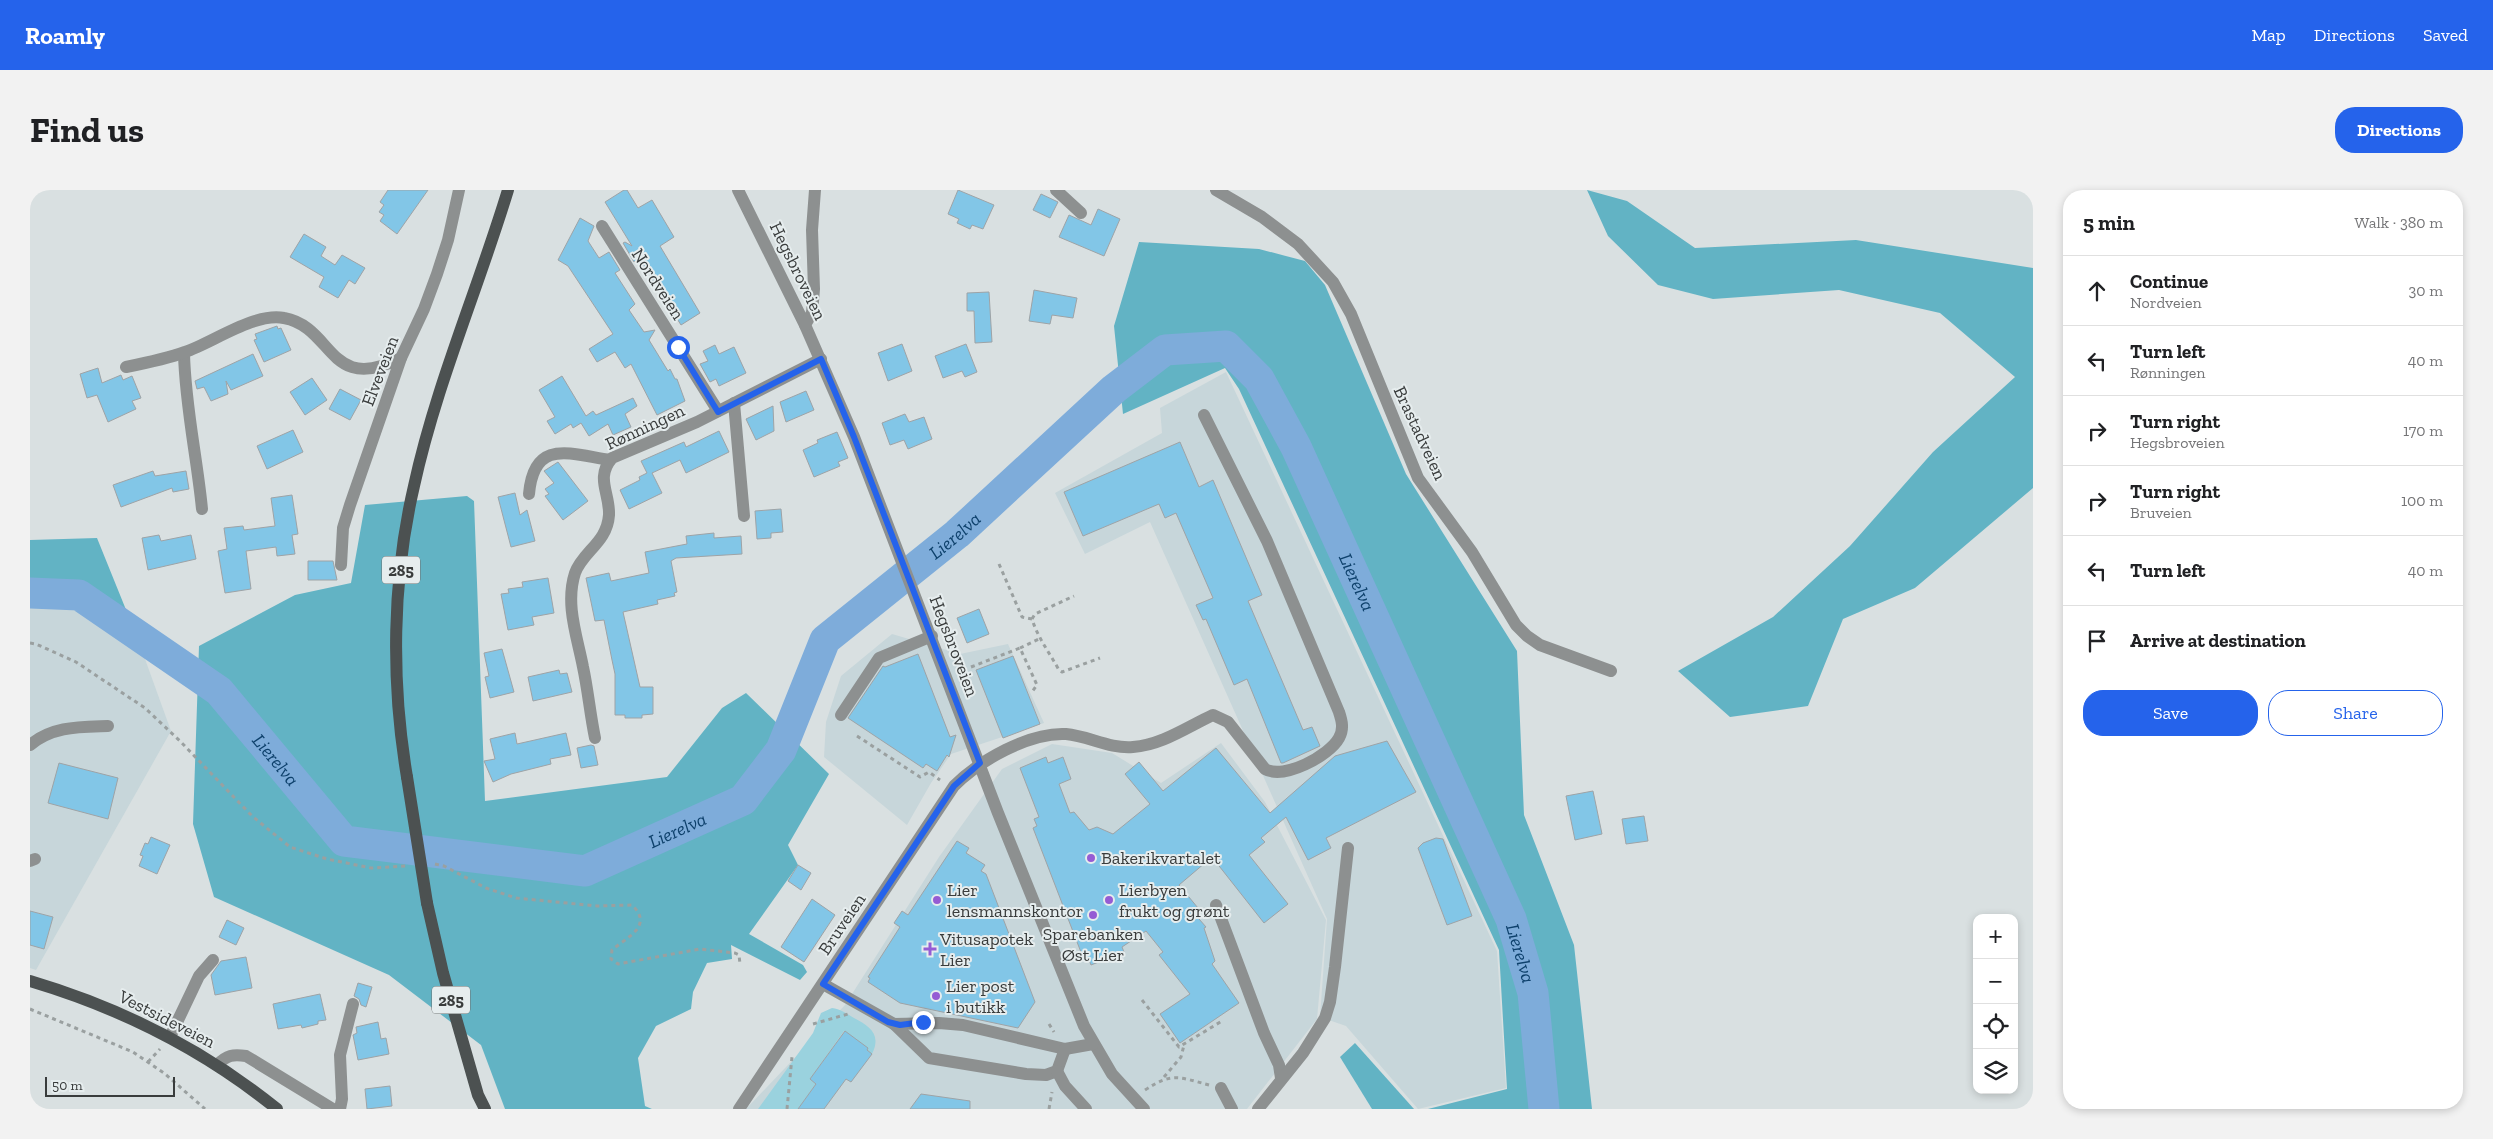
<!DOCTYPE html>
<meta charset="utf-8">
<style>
body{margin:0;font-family:"Zilla Slab",serif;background:#f2f2f2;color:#202124}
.controls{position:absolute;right:15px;bottom:15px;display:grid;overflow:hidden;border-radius:10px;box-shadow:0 2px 8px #0003}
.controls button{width:45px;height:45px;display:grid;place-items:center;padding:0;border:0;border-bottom:1px solid #e0e0e0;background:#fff;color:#202124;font:25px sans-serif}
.scale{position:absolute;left:15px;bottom:12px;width:130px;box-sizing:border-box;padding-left:5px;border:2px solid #393c3c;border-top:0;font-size:14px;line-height:18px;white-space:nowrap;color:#393c3c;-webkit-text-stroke:4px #e6edee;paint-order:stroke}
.stop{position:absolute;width:15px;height:15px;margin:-11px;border:4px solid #2563eb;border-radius:50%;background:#fff}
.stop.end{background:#2563eb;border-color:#fff;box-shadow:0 1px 5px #0008}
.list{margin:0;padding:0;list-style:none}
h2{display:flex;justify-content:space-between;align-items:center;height:65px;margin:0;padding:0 20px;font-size:21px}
h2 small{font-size:16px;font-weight:400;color:#757577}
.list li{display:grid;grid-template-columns:32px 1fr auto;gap:15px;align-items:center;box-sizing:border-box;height:70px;padding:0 20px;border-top:1px solid #e0e0e0}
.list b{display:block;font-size:19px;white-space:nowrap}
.list p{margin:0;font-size:16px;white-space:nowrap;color:#757577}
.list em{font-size:16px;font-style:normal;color:#757577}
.actions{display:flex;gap:10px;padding:15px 20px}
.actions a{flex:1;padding:11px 0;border:1px solid #2563eb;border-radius:20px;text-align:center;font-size:18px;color:#2563eb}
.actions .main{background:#2563eb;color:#fff}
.icon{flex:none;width:28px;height:28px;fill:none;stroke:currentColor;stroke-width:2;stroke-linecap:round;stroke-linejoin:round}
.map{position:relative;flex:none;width:2003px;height:919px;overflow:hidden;border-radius:20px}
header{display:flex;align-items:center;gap:30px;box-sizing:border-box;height:70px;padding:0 25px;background:#2563eb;color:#fff}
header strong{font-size:24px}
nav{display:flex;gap:28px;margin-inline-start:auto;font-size:18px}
.intro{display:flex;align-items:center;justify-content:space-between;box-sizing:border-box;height:120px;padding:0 30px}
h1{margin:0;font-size:35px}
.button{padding:12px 22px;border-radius:20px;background:#2563eb;color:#fff;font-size:18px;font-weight:700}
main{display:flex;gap:30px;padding:0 30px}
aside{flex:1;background:#fff;border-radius:20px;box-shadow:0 2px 8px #0003}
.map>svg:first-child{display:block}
.built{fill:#c7d6da}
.green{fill:#9ad2de}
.forest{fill:#62b3c4}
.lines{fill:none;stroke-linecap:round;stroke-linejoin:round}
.river{stroke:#7eacda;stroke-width:31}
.building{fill:#82c6e7;stroke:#9ea3a6}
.path{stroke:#9aa0a0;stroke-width:3;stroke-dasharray:4 4;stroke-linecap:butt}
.minor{stroke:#8d9090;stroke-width:12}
.major{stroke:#4c5151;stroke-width:12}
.major-bridge{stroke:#4c5151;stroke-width:12}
.route{stroke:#2563eb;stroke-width:6}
.poi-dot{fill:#955cd4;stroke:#e6edee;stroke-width:2}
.labels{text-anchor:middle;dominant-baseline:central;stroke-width:4;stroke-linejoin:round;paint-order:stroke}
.shield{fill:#e6edee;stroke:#6d7171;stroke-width:1}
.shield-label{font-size:16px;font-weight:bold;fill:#393c3c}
.street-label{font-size:18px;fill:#393c3c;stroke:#e6edee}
.poi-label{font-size:18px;fill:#393c3c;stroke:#e6edee;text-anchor:start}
.water-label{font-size:19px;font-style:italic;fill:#0e416c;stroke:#e6edee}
</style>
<header>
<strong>Roamly</strong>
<nav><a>Map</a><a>Directions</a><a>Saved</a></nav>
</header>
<div class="intro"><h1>Find us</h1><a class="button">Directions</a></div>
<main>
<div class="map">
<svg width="2003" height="919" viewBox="0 0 2003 919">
<rect width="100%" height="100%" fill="#d9e0e1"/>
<g class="built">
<path d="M1196 182 1467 761 1476 898 1388 919 1316 836 1290 827 1297 729 1120 332 1055 364 1025 303 1132 243 1130 218Z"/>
<path d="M0 403 49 405 106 444 141 541 6 780 0 778Z"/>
<path d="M862 444 930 464 978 454 1014 533 921 564 901 593 877 635 794 567 796 532 811 486Z"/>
<path d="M1191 553 1235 612 1296 730 1287 829 1217 919H716L815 815 909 667 972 579 1022 554 1082 563 1131 593Z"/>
</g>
<path class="green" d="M802 818C810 819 816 823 824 828 839 836 852 844 842 864L814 841 780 889 786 894 768 919H728L783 843 791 823Z"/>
<g class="forest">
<path d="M1557 0 1597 11 1665 58 1826 50 2003 78V298L1885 398 1813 429 1778 516 1700 527 1648 481 1743 427 1820 356 1903 262 1985 187 1910 123 1809 100 1683 109 1628 95 1578 46Z"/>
<path d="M1109 52 1229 59 1275 71 1295 95 1376 284 1487 461 1494 625 1544 755 1562 919H1398L1477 899 1469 760 1209 199 1195 178 1093 224 1084 136Z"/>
<path d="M437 306 444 311 455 611 637 587 692 518 716 503 799 584 758 655 768 675 719 744 773 775 777 782 770 790 701 755 702 769 677 773 663 802 661 819 626 836 608 868 615 916 622 919H475L451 855 359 785 184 707 163 634 169 456 265 405 321 393 335 315Z"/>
<path d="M67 348 105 442 54 405 0 402V350Z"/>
<path d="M1325 853 1384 919H1342L1310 867Z"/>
</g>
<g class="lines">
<path class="river" id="s1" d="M0 403 49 405 189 501 314 651 555 681 713 610 751 560 795 450 927 344 1084 199 1135 160 1196 156 1229 189 1266 257 1481 729 1503 803 1514 919"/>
</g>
<g class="building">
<path d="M358 0H398L367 44 350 31 354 25 349 22 354 15 350 12Z"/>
<path d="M594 0H597L608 18 622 10 644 47 630 56 670 123 651 135 609 68 604 72 593 53 595 52 602 56 575 12Z"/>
<path d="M928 0 964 15 953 39 942 35 940 39 927 33 929 29 918 24Z"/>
<path d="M1011 4 1028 12 1020 28 1003 20Z"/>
<path d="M1068 19 1090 29 1074 66 1029 47 1039 25 1061 35Z"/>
<path d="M550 28 564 36 558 51 569 68 579 62 590 80 585 83 605 114 599 120 614 142 625 140 619 150 638 181 640 179 645 189H647L655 211 627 225 601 174 595 178 585 162 567 172 559 159 583 144 538 76 528 70Z"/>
<path d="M274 44 296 57 291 66 305 75 312 65 335 78 325 94 319 90 308 108 289 97 294 87 260 67Z"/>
<path d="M1004 100 1047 108 1043 128 1022 125 1020 134 999 131Z"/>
<path d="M959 102 962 152 945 153 944 121H937V103Z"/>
<path d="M247 136 248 139 251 138 261 160 234 172 224 150 227 149 225 144Z"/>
<path d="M872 154 882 181 858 191 848 163Z"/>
<path d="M936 154 947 182 935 187 932 181 913 188 905 166Z"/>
<path d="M685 155 689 164 704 157 716 183 689 196 686 189 680 192 670 174 678 171 673 161Z"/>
<path d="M223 164 233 186 201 200 196 191 198 204 181 211 174 197 167 199 165 191Z"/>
<path d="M68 178 72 193 91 185 93 190 102 186 111 208 102 211 106 219 78 232 67 205 57 208 50 184Z"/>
<path d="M532 186 556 226 563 221 566 225 603 208 607 216 595 224 601 237 583 245 578 234 559 246 551 233 543 238 541 234 525 244 517 231 525 227 509 200Z"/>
<path d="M282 188 297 210 275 225 260 202Z"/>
<path d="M310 199 331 210 320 230 299 219Z"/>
<path d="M776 201 784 220 756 232 750 212Z"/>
<path d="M743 216 744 241 726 250 716 229Z"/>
<path d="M875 224 879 232 894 227 902 249 878 259 874 250 860 255 852 233Z"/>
<path d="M263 240 273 262 237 279 227 256Z"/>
<path d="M689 241 699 262 656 283 650 270 622 283 632 303 599 319 590 300 610 290 609 287 617 283 611 271 654 252 656 257Z"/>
<path d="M807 242 818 268 808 272 810 276 784 287 773 260 788 253 787 250Z"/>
<path d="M1150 252 1169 297 1183 290 1232 405 1218 411 1273 540 1282 537 1290 556 1253 573H1251L1217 489 1204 495 1176 429 1173 430 1166 415 1183 408 1146 323 1135 328 1129 314 1053 346 1034 302Z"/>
<path d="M528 272 558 311 533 330 515 306 519 304 515 299 524 293 514 281Z"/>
<path d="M123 281 125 286 156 281 159 299 143 302 142 298 91 317 83 295Z"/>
<path d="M485 303 490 325 497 320 505 351 481 357 468 307Z"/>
<path d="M262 305 268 344 262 345 265 364 247 366 246 357 216 361 221 399 195 403 188 361 197 359 194 338 213 336 214 340 245 336 241 308Z"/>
<path d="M751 319 753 342 741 343V348L727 349 725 321Z"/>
<path d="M684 343V348L711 346 712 364 646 368 641 371 647 402 644 403 645 406 627 410 628 414 593 422 610 497H623V524L612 525V528H595V525H585V484L582 470 574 430 565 431 556 388 579 383 581 391 619 383 615 362 657 354 656 346Z"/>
<path d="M129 345 131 351 161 345 166 369 118 380 112 348Z"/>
<path d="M278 371H303L307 390H278Z"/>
<path d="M518 388 524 423 502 427 504 435 478 440 471 404 479 403 478 399 493 397 492 392Z"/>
<path d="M949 419 959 444 937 453 927 428Z"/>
<path d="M472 459 484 502 460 508 455 487 459 486 454 463Z"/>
<path d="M888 464 920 547 926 545 919 567 917 565 907 581 896 574 893 578 818 528 853 476 855 477Z"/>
<path d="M983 466 1010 534 973 548 946 480Z"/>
<path d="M529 480 530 484 537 483 542 502 503 511 498 487Z"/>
<path d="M485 543 487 554 536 543 541 565 520 569 521 574 481 584 463 592 454 571 465 569 460 549Z"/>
<path d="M1357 551 1386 602 1296 648 1301 658 1278 670 1256 627 1231 648 1235 652 1219 665 1258 714 1234 733 1182 667 1149 695 1168 718 1163 722 1176 737 1174 738 1185 771 1182 774 1209 813 1150 853 1130 824 1160 804 1129 765 1133 762 1116 741 1092 757 1094 762 1061 775 1058 768 1054 770 1003 638 1007 636 1004 629 1009 627 990 578 1016 567 1018 573 1033 567 1041 589 1029 594 1040 623 1044 622 1059 640 1067 637 1083 644 1120 614 1095 584 1109 572 1133 601 1186 558 1240 623 1305 566Z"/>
<path d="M561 555 564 556 568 575 551 578 547 558Z"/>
<path d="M29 573 88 588 78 629 18 613Z"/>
<path d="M1563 601 1572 644 1545 650 1536 606Z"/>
<path d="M1614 626 1618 651 1596 654 1592 629Z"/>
<path d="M121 647 140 655 127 684 109 676 113 666 110 665 115 653 118 654Z"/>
<path d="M1406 648 1413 649 1442 726 1417 735 1388 658 1393 653Z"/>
<path d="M927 651 939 658 936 663 955 675 951 681 956 684 1005 812 988 838 870 813 838 792 840 788 838 787 870 737 864 733 872 721 878 725Z"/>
<path d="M768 675 781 683 771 700 758 691Z"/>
<path d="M782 709 805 725 774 772 751 757Z"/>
<path d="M0 721 23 727 14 759 0 755Z"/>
<path d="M197 730 214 738 206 755 189 747Z"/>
<path d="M216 767 222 798 185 805 181 785 191 771Z"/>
<path d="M328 793 342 797 336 817 331 815 329 809 324 806Z"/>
<path d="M290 804 296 830 288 831V834L272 838 271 835 248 839 243 814Z"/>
<path d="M348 832 351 849 356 848 359 864 328 870 323 845 327 843 326 837Z"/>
<path d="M815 841 838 858 837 860 842 864 821 892 816 889 794 919H768L786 894 780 889Z"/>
<path d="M360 896 362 916 337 919 335 899Z"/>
<path d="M891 904 940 911V919H880Z"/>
</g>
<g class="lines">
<g class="path">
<path d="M969 374 992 427 1002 429C1008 448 1019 462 1029 480L1032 482 1070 468"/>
<path d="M1002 429 1005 424 1044 406"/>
<path d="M0 453 6 454 46 472 115 518 150 551 222 626 260 657 297 669 341 678 377 676"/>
<path d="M990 458 1009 449"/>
<path d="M941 477 990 458 1007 495 1002 502"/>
<path d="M827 546 890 587 899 582 910 590"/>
<path d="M405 674 414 676 456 698 486 708 567 716 602 715C624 736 597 747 582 760L581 769 588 774 670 759 705 763 709 765 710 774"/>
<path d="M1112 810 1149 857 1192 831"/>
<path d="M0 819 103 862 134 883 175 919"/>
<path d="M783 834 818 824"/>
<path d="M1019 834 1024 842"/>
<path d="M118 872 130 859"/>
<path d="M1134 887 1151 867 1154 855"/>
<path d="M1115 900C1142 882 1149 887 1179 895"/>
<path d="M757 919 762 867"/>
<path d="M1019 919 1022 902"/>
</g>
<g class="minor">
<path d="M708 0 775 135 824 247 968 623 1054 836 1082 884 1114 919"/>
<path d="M1026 0 1051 23"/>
<path d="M1186 0 1232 27 1268 54 1303 92 1321 124 1388 288 1442 362 1486 435 1497 446 1510 455 1581 481"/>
<path d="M572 36 688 221"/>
<path d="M775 135 782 123 784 99 782 40 785 0"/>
<path d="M154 163C155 215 167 267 172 319"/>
<path d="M96 177C116 173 136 169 155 162 182 153 225 122 254 128 304 137 298 205 371 168"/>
<path d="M704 213 714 326"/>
<path d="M499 304C504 248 540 264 580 270"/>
<path d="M311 375 313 338 320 315 371 168 394 119 407 84 418 50 429 0"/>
<path d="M811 525 849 468 902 446"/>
<path d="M565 548C560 524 558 500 553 477 547 446 535 414 545 383 553 361 577 353 579 325 580 303 565 288 582 268L667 232 791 169"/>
<path d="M0 555C23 536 49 537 78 536"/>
<path d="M0 671 5 669"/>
<path d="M1186 715 1234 843 1249 875 1251 888"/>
<path d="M793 794 864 834 909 833 933 835 1035 859 1063 854"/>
<path d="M864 834 899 868 996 884 1016 885 1027 881 1035 859"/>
<path d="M140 847 169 786 183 770"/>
<path d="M187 875C197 865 203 864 216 866L303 919"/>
<path d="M1027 881 1035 896 1056 919"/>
<path d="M1191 898 1202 919"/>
<path d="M310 919 312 909 310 865 323 814"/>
<path d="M709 919 924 596C949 571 999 542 1036 544 1059 546 1079 559 1103 557 1132 555 1157 537 1183 525L1198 532 1235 579C1254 590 1299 566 1309 548 1314 539 1312 531 1309 522L1237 351 1174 225"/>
<path d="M1228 919 1273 863 1295 828 1300 812 1305 777 1318 658"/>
</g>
<g class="major">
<path d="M377 587C361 492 362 390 384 296 406 195 448 99 478 0"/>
<path d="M397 713 413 783 448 905 455 919"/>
<path d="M0 791C91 818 173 859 247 919"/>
</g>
<path class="major-bridge" d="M377 587 397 713"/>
</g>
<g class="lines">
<path class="route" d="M648 157 688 222 791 169 824 247 950 573 924 596 793 794 858 832 870 835 893 832"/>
</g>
<g class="poi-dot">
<circle cx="1061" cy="668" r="5"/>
<circle cx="907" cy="710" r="5"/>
<circle cx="1079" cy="710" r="5"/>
<circle cx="1063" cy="725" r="5"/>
<path d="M897.5 751.5h5v5h5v5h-5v5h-5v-5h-5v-5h5z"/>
<circle cx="906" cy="806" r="5"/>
</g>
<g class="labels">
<g class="shield">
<rect x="352" y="366.5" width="38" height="27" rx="4"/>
<rect x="402" y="796.5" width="38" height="27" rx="4"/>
</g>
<g class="shield-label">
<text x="371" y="380">285</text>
<text x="421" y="810">285</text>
</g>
<g class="street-label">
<text transform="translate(768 81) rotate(64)">Hegsbroveien</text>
<text transform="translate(628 94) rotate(57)">Nordveien</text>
<text transform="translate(350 181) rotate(-69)">Elveveien</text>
<text transform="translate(615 237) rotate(-25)">Rønningen</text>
<text transform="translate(1390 243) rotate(65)">Brastadveien</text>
<text transform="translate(924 456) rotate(69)">Hegsbroveien</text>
<text transform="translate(812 734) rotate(-56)">Bruveien</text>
<text transform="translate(137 829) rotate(27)">Vestsideveien</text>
</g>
<g class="poi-label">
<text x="1071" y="668">Bakerikvartalet</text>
<text x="917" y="700">Lier<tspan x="917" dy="21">lensmannskontor</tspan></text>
<text x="1089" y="700">Lierbyen<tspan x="1089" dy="21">frukt og grønt</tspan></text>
<text x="1063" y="744" text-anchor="middle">Sparebanken<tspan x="1063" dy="21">Øst Lier</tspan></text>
<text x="910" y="749">Vitusapotek<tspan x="910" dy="21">Lier</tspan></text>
<text x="916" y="796">Lier post<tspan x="916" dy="21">i butikk</tspan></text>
</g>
<g class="water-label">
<text stroke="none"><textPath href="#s1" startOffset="1178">Lierelva</textPath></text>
<text stroke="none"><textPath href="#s1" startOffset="1792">Lierelva</textPath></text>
<text stroke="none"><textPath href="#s1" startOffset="308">Lierelva</textPath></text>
<text stroke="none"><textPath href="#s1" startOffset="758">Lierelva</textPath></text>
<text stroke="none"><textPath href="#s1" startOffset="2198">Lierelva</textPath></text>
</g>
</g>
</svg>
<div class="controls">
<button>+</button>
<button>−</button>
<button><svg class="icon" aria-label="locate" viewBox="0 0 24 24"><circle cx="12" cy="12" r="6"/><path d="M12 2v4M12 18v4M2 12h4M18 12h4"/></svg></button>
<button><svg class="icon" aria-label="layers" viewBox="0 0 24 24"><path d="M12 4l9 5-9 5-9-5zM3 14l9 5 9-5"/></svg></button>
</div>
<div class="scale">50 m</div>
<div class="stop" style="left:648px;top:157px"></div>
<div class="stop end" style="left:893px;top:832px"></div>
</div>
<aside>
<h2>5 min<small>Walk · 380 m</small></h2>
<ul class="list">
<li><svg class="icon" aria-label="ahead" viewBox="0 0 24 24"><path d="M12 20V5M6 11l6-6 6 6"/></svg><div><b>Continue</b><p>Nordveien</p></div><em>30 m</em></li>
<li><svg class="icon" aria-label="left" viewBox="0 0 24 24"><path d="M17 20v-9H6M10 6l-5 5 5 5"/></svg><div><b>Turn left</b><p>Rønningen</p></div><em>40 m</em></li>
<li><svg class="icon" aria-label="right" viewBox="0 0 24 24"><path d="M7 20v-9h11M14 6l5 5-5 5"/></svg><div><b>Turn right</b><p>Hegsbroveien</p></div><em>170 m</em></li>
<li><svg class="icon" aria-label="right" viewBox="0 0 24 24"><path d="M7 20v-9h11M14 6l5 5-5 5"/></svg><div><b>Turn right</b><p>Bruveien</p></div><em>100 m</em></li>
<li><svg class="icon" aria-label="left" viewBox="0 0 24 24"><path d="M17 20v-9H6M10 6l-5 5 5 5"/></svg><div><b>Turn left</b></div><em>40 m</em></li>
<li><svg class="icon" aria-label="arrive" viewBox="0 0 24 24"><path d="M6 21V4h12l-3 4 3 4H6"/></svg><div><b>Arrive at destination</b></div></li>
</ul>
<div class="actions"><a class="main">Save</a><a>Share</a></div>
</aside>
</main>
